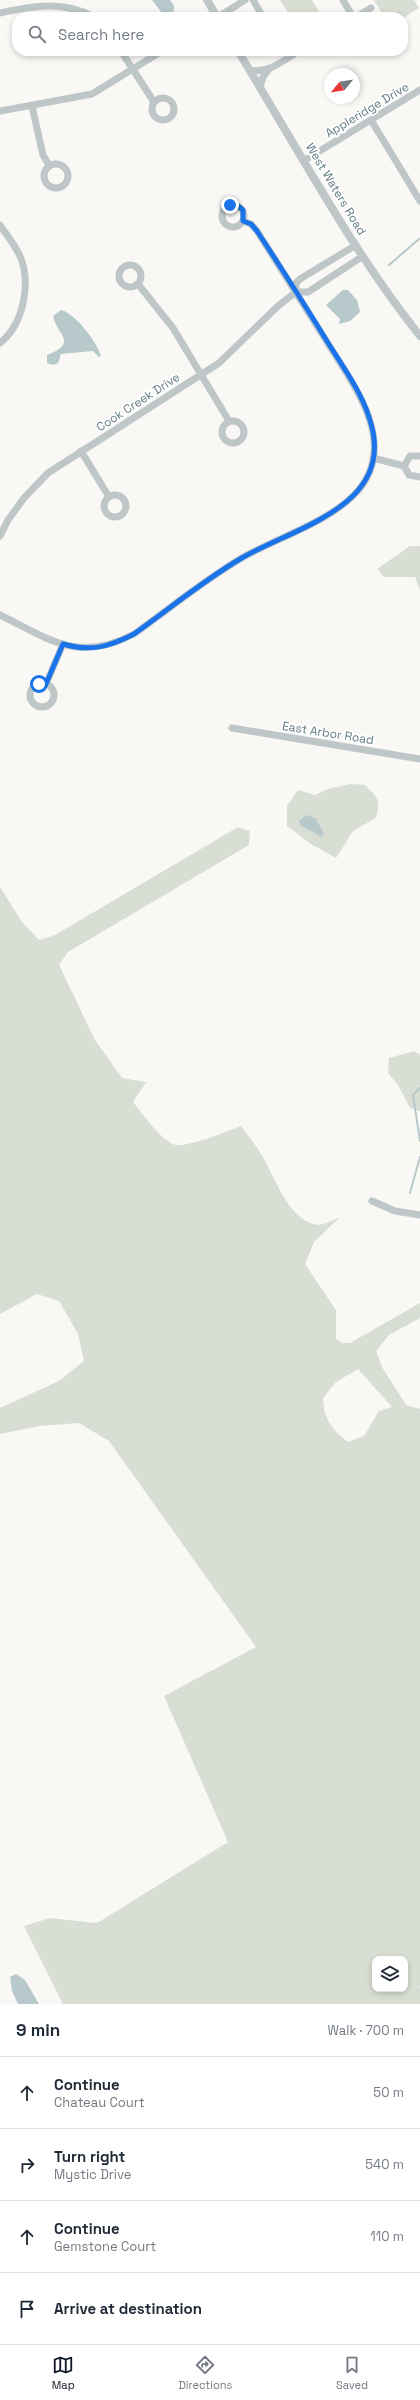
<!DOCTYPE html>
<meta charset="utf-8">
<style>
body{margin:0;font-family:"Space Grotesk",sans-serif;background:#f6f6f7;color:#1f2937}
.controls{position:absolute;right:12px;bottom:12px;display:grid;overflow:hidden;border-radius:8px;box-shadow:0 2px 6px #0003}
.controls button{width:36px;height:36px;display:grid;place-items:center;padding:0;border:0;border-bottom:1px solid #e0e1e3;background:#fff;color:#1f2937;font:20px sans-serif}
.compass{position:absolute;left:324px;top:68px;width:36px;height:36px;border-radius:50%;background:#fff;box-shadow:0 2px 6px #0003;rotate:240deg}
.stop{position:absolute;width:12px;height:12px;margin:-9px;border:3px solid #1a73e8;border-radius:50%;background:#fff}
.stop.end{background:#1a73e8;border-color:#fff;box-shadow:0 1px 4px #0008}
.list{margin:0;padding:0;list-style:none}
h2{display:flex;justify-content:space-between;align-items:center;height:52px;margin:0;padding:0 16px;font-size:17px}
h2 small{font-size:13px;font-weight:400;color:#747a83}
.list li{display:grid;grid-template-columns:26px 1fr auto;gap:12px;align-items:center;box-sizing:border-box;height:72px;padding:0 16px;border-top:1px solid #e0e1e3}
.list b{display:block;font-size:15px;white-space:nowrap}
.list p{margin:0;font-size:13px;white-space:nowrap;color:#747a83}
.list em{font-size:13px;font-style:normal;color:#747a83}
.icon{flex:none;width:22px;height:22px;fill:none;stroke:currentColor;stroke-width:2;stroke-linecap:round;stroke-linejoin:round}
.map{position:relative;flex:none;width:420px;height:2004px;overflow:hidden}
.search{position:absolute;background:#fff;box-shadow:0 2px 6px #0003;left:12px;right:12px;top:12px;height:44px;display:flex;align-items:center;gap:10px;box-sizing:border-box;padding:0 14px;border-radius:16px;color:#747a83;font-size:15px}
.sheet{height:340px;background:#fff}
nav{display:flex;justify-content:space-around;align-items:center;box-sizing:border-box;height:56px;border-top:1px solid #e0e1e3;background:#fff;font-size:11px;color:#747a83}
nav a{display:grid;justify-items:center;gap:2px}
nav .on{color:#111827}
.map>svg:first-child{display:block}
.green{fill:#d9ded4;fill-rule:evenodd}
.water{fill:#b7c9cb}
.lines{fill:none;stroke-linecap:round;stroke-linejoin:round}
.stream{stroke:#b7c9cb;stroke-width:2}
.minor{stroke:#bec6c8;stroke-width:7}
.tertiary{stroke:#bec6c8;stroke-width:8}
.route{stroke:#1a73e8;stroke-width:5}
.labels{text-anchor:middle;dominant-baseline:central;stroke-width:4;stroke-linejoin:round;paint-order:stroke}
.street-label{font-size:12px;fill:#617a83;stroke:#fff}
</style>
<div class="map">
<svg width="420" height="2004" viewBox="0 0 420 2004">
<rect width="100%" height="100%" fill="#f9f8f5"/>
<g class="green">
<path d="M280 0H312L322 17H291Z"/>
<path d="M374 0H414L419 8 403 18 384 17Z"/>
<path d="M410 546H420V590L415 577H384L377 569Z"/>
<path d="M351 784 365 785C378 798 381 800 376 818L353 831 336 858 311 844 287 826V806L298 790 315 795 328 789Z"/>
<path d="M238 827 250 831 249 845 68 952 59 965 95 1040 122 1078 146 1082 133 1102C142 1113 162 1142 176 1145 189 1147 228 1131 241 1126 249 1137 259 1149 265 1161 276 1181 289 1217 313 1224 323 1227 330 1220 339 1218L314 1242 305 1264 336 1310V1339L342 1343H350L420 1303V1318L389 1335 376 1351 382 1367 406 1405 420 1409V1986L418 1988 420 1987V2004H63L24 1926 50 1918 97 1923 228 1842 164 1696 256 1647 109 1441 79 1423 39 1426 0 1434V1408L59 1381 84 1361 78 1334 59 1301 37 1294 0 1314V887L22 922 39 940 55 935ZM358 1369 392 1407 379 1411 364 1436 348 1442C331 1429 324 1419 323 1398L336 1382ZM375 1959H405V1989H375Z"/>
<path d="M414 1051 420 1055V1111L410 1108 398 1085 388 1073 389 1058Z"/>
</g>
<g class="water">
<path d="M152 0H170L174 6 173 17H165Z"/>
<path d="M343 290H348L357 300 360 312 350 321 339 324 340 319 326 305Z"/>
<path d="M61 310C75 313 97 342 101 356L99 357 93 351 61 354 58 363 53 365 47 363V355C79 343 57 335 53 316Z"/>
<path d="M306 815 315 818 324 833 322 837 300 825 299 821Z"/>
<path d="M16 1974 25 1980 39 2004H18L12 1991 10 1977Z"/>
</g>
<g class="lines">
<g class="stream">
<path d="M389 265 419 239"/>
<path d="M420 1088 413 1095 420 1141"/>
<path d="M410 1193 420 1157"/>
</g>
<g class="minor">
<path d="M253 0 263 17"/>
<path d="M343 0 353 17"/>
<path d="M0 13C33 6 64 0 94 17"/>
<path d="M218 17 245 0"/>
<path d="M356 17 371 8"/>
<path d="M121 51 154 102"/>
<path d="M250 70C268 74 284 60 299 51"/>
<path d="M260 87 263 77 269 69"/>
<circle cx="163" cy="109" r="11"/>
<path d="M32 106 43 155 49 165"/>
<path d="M0 111 92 94 162 51"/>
<path d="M371 120 420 201"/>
<path d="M305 160 420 90"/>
<circle cx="56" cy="176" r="12"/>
<circle cx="233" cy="216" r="11"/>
<path d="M0 225C6 234 14 244 19 254 32 281 24 324 0 343"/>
<circle cx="130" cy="276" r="11"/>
<path d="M138 284 173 328 229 421"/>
<path d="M296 292V283L300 279 356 245"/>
<circle cx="233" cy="432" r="11"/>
<path d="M81 451 109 497"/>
<path d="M420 456H410L404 466 409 475 420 477"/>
<path d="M373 458 404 466"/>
<circle cx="115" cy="506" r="11"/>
<path d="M0 536 8 520 24 498 48 473 219 363 278 306 296 292H308L363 256"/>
<path d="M0 615C51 640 78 663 134 634 169 609 203 581 240 559 295 526 399 507 369 418 365 404 356 390 349 377L257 231 251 224 243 221"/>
<circle cx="42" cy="695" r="12"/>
<path d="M46 684 63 644"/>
<path d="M232 728 420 759"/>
<path d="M372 1201 395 1211 420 1215"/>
</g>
<g class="tertiary">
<path d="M207 0 217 17"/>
<path d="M238 51C297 147 350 248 420 336"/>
</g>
</g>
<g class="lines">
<path class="route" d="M39 684H46L63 644C90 652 109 647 134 634 169 609 203 581 240 559 294 527 400 506 369 417 361 392 344 368 330 346 306 307 282 269 257 231L251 224 243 221V210L238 206 230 205"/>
</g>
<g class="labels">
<g class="street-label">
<text transform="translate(367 110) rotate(-31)">Appleridge Drive</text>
<text transform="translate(336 189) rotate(59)">West Waters Road</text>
<text transform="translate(138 402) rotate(-33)">Cook Creek Drive</text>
<text transform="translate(328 733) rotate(9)">East Arbor Road</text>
</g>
</g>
</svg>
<div class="controls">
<button><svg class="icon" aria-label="layers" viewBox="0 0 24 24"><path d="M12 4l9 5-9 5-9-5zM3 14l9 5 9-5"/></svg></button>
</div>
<svg class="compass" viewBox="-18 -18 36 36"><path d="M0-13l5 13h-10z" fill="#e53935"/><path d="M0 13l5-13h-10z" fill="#747a83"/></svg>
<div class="stop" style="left:39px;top:684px"></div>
<div class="stop end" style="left:230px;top:205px"></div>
<div class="search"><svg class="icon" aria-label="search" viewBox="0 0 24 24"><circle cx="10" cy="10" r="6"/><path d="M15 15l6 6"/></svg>Search here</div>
</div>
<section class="sheet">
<h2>9 min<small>Walk · 700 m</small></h2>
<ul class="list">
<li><svg class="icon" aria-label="ahead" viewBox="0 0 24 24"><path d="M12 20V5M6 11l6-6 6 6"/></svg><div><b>Continue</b><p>Chateau Court</p></div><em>50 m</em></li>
<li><svg class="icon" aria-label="right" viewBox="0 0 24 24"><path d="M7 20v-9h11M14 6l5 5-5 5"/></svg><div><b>Turn right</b><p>Mystic Drive</p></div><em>540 m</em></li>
<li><svg class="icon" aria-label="ahead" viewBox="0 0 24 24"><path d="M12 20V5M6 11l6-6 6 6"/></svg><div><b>Continue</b><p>Gemstone Court</p></div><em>110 m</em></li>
<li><svg class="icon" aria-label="arrive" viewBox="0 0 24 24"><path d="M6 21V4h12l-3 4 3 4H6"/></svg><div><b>Arrive at destination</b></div></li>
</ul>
</section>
<nav>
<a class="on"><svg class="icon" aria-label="map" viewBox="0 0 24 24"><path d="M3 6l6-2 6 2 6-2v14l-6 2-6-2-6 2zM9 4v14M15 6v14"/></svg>Map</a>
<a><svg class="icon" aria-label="directions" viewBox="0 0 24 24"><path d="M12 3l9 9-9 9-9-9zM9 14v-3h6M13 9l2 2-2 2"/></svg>Directions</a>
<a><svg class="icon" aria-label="saved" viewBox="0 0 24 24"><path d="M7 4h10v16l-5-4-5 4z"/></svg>Saved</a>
</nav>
